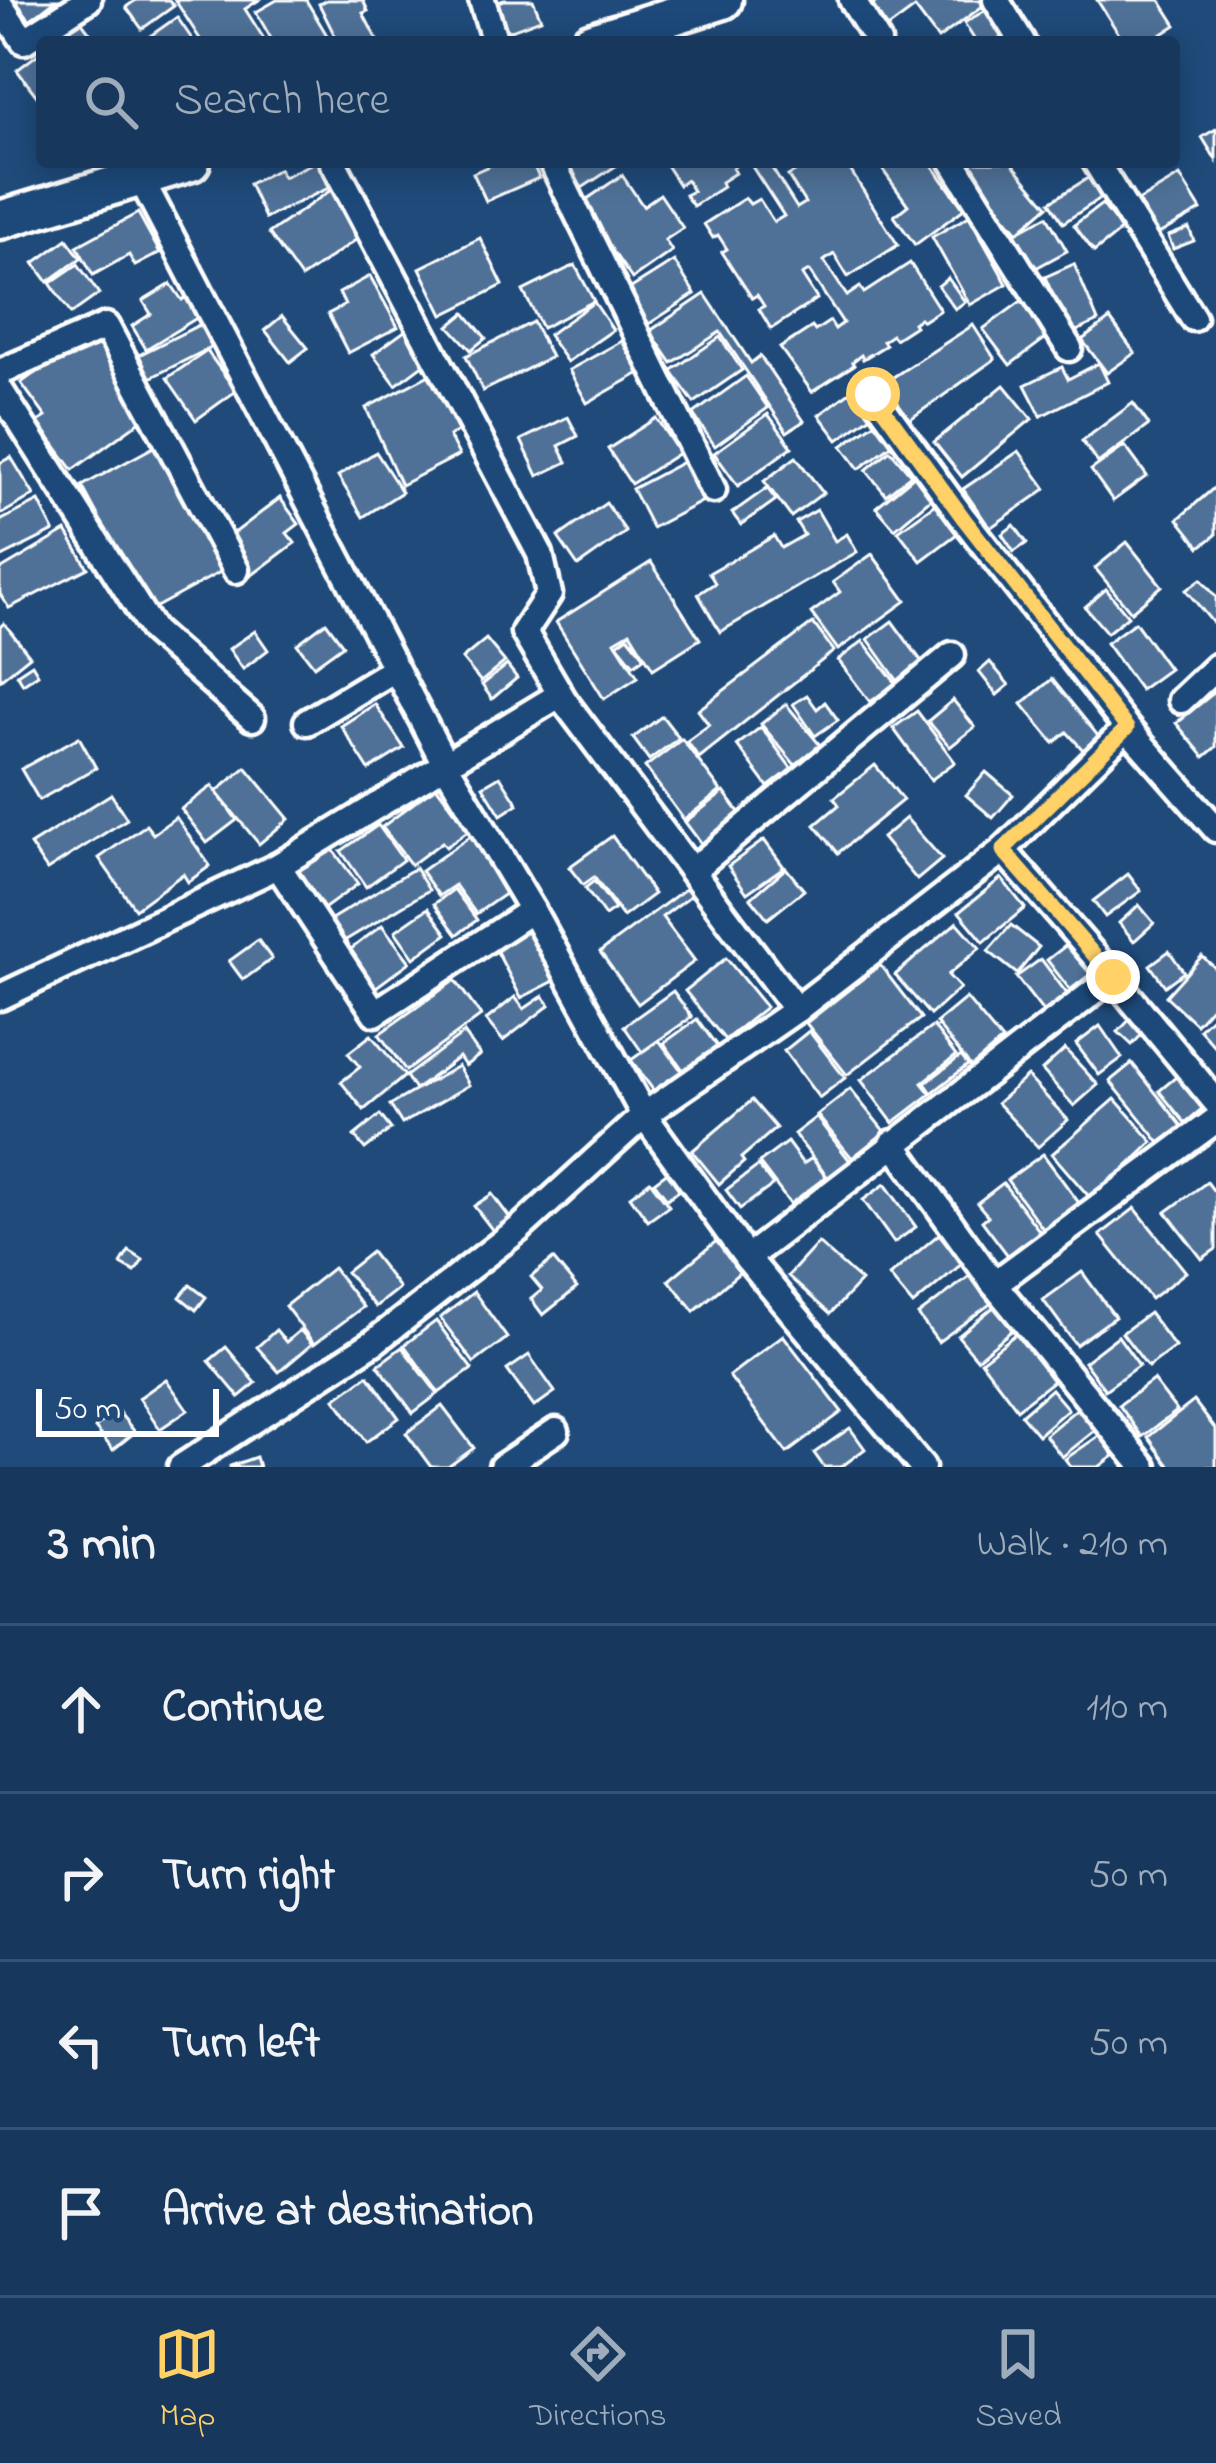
<!DOCTYPE html>
<meta charset="utf-8">
<style>
body{margin:0;font-family:"Indie Flower",sans-serif;background:#203f62;color:#f1f3f6}
.scale{position:absolute;left:36px;bottom:30px;width:183px;box-sizing:border-box;padding-left:12px;border:6px solid #fff;border-top:0;font-size:33px;line-height:42px;white-space:nowrap;color:#fff;-webkit-text-stroke:9px #1f4a7a;paint-order:stroke}
.stop{position:absolute;width:36px;height:36px;margin:-27px;border:9px solid #ffd166;border-radius:50%;background:#fff}
.stop.end{background:#ffd166;border-color:#fff;box-shadow:0 3px 12px #0008}
.list{margin:0;padding:0;list-style:none}
h2{display:flex;justify-content:space-between;align-items:center;height:156px;margin:0;padding:0 48px;font-size:51px}
h2 small{font-size:39px;font-weight:400;color:#9eacbb}
.list li{display:grid;grid-template-columns:78px 1fr auto;gap:36px;align-items:center;box-sizing:border-box;height:168px;padding:0 48px;border-top:3px solid #365272}
.list b{display:block;font-size:45px;white-space:nowrap}
.list em{font-size:39px;font-style:normal;color:#9eacbb}
.icon{flex:none;width:66px;height:66px;fill:none;stroke:currentColor;stroke-width:2;stroke-linecap:round;stroke-linejoin:round}
.map{position:relative;flex:none;width:1216px;height:1467px;overflow:hidden}
.search{position:absolute;background:#17385c;box-shadow:0 6px 30px #0003;left:36px;right:36px;top:36px;height:132px;display:flex;align-items:center;gap:30px;box-sizing:border-box;padding:0 42px;border-radius:12px;color:#9eacbb;font-size:45px}
.sheet{height:828px;background:#17385c}
nav{display:flex;justify-content:space-around;align-items:center;box-sizing:border-box;height:168px;border-top:3px solid #365272;background:#17385c;font-size:33px;color:#9eacbb}
nav a{display:grid;justify-items:center;gap:6px}
nav .on{color:#ffd166}
.map>svg:first-child{display:block}
.building{fill:#507197;stroke:#fff;stroke-width:3}
.lines{fill:none;stroke-linecap:round;stroke-linejoin:round}
.street-casing{stroke:#fff;stroke-width:33}
.primary-casing{stroke:#fff;stroke-width:45}
.street{stroke:#1f4a7a;stroke-width:24}
.primary{stroke:#1f4a7a;stroke-width:36}
.route{stroke:#ffd166;stroke-width:15}
</style>
<div class="map">
<svg width="1216" height="1467" viewBox="0 0 1216 1467">
<rect width="100%" height="100%" fill="#1f4a7a"/>
<filter id="ink" filterUnits="userSpaceOnUse"><feTurbulence type="fractalNoise" baseFrequency=".00833" numOctaves="2"/><feDisplacementMap in="SourceGraphic" scale="24" xChannelSelector="R" yChannelSelector="G"/><feConvolveMatrix kernelMatrix="1 2 1 2 8 2 1 2 1" color-interpolation-filters="sRGB"/></filter>
<g filter="url(#ink)">
<g class="building">
<path d="M15 0H56L30 20Z"/>
<path d="M136 0H169L174 6 142 29 126 7Z"/>
<path d="M175 0H259L245 9 266 42H202Z"/>
<path d="M277 0H306L331 42H273L256 12Z"/>
<path d="M327 0H363L368 11 363 13 378 42H338L319 4Z"/>
<path d="M504 0H533L541 19 495 36 484 7Z"/>
<path d="M879 0H984L987 3 938 39 915 8 888 28 871 6Z"/>
<path d="M1097 0H1160L1176 25 1150 42H1124Z"/>
<path d="M991 7 1007 34 995 42H976L964 23Z"/>
<path d="M177 17 194 42H144L143 41Z"/>
<path d="M81 21 97 42H53Z"/>
<path d="M42 51V103L17 70Z"/>
<path d="M1216 129V160L1202 137Z"/>
<path d="M315 162H327L337 184 265 218 249 184 279 169 283 177Z"/>
<path d="M498 162H532L539 178 486 201 473 173Z"/>
<path d="M565 162H622L582 188Z"/>
<path d="M664 162H741L732 168 735 173 721 182 723 187 693 206 685 195 693 191 686 180 679 185Z"/>
<path d="M749 162H768L797 208 805 203 788 176 798 170 794 165 845 162 898 245 848 277 834 254 824 261 847 296 860 287 864 293 910 263 940 310 923 321 920 318 913 323 915 326 895 339 892 335 883 341 886 345 863 359 861 355 852 362 854 365 812 392 780 348 812 327 815 331 830 321 835 329 843 323 809 271 802 275 817 299 771 329 759 309 764 306 757 295 752 298 722 252 727 249 718 235 713 238 704 224 745 198 750 204 759 199 774 222 784 216Z"/>
<path d="M892 162H930L964 209 915 245 894 216 908 205 882 169Z"/>
<path d="M971 162H1011L1048 206 1018 232 964 168Z"/>
<path d="M622 175 643 206 660 194 683 228 665 240 672 251 632 279 580 204Z"/>
<path d="M1091 176 1104 196 1063 223 1050 202Z"/>
<path d="M1180 176 1201 210 1148 240 1128 207Z"/>
<path d="M331 190 363 235 301 278 269 233Z"/>
<path d="M1102 204 1122 230 1094 252 1074 225Z"/>
<path d="M138 213 160 253 135 266 129 255 93 275 77 246Z"/>
<path d="M969 216 1007 284 970 305 932 237Z"/>
<path d="M1047 216 1067 251 1034 269 1014 234Z"/>
<path d="M1189 228 1194 241 1173 249 1168 236Z"/>
<path d="M480 238 503 285 443 315 420 268Z"/>
<path d="M67 239 81 258 48 282 34 263Z"/>
<path d="M674 261 695 294 649 324 628 290Z"/>
<path d="M78 264 99 294 71 314 50 283Z"/>
<path d="M1074 264 1098 321 1070 334 1045 277Z"/>
<path d="M575 265 594 301 542 328 523 291Z"/>
<path d="M370 276 398 327 348 353 328 314 345 305 339 293Z"/>
<path d="M948 278 965 302 955 309 938 286Z"/>
<path d="M171 284 182 300 188 296 200 316 146 349 132 326 151 314 143 301Z"/>
<path d="M705 294 751 363 760 356 804 421 787 432 720 332 672 363 650 331Z"/>
<path d="M1024 299 1050 335 1010 365 983 329Z"/>
<path d="M594 302 613 330 567 362 548 335Z"/>
<path d="M465 313 486 338 471 350 449 326Z"/>
<path d="M282 316 308 348 290 362 265 330Z"/>
<path d="M1110 319 1135 353 1107 373 1082 340Z"/>
<path d="M205 322 216 345 150 378 139 355Z"/>
<path d="M533 322 551 357 483 391 466 356Z"/>
<path d="M973 325 995 359 909 420 884 383Z"/>
<path d="M410 327 432 358 396 385 373 354Z"/>
<path d="M90 333 149 415 73 470 38 422 46 417 21 383Z"/>
<path d="M720 337 742 370 694 403 671 371Z"/>
<path d="M622 341 640 373 587 403 569 370Z"/>
<path d="M207 351 236 391 196 420 167 378Z"/>
<path d="M1099 363 1108 382 1041 416 1025 385 1062 367 1068 379Z"/>
<path d="M433 373 463 429 449 436 459 455 401 485 366 408Z"/>
<path d="M746 376 768 408 715 446 693 414Z"/>
<path d="M1004 385 1032 419 962 477 934 442Z"/>
<path d="M855 388 874 414 838 440 819 415Z"/>
<path d="M1133 403 1149 425 1098 463 1082 441Z"/>
<path d="M768 414 792 447 738 486 714 453Z"/>
<path d="M568 417 578 436 559 446 567 462 538 476 521 440Z"/>
<path d="M656 418 679 453 631 484 608 449Z"/>
<path d="M876 422 893 444 859 469 842 446Z"/>
<path d="M161 443 224 570 149 611 82 486Z"/>
<path d="M1125 446 1147 476 1113 501 1091 470Z"/>
<path d="M890 450 911 475 886 495 866 470Z"/>
<path d="M1019 451 1046 489 990 528 963 489Z"/>
<path d="M376 452 402 492 363 517 338 476Z"/>
<path d="M11 457 34 495 0 515V463Z"/>
<path d="M796 457 823 493 791 517 764 481Z"/>
<path d="M683 462 703 501 652 528 632 489Z"/>
<path d="M915 475 933 497 895 529 876 507Z"/>
<path d="M1216 486V535L1200 547 1178 519Z"/>
<path d="M767 488 776 500 741 525 732 513Z"/>
<path d="M280 498 299 524 287 533 295 543 251 576 224 541Z"/>
<path d="M39 501 54 531 0 558V521Z"/>
<path d="M606 503 626 532 578 566 558 537Z"/>
<path d="M935 504 957 534 921 561 898 531Z"/>
<path d="M817 510 835 541 847 534 857 552 720 632 698 594 715 583 709 573 774 536 781 548 804 535 796 522Z"/>
<path d="M1014 525 1027 543 1014 552 1002 534Z"/>
<path d="M66 531 88 568 9 608 0 594V570Z"/>
<path d="M1127 542 1162 586 1131 612 1095 568Z"/>
<path d="M872 554 906 601 838 650 811 613 840 592 833 582Z"/>
<path d="M651 562 700 639 653 669 630 632 615 641 638 677 604 699 556 622Z"/>
<path d="M1201 579 1216 597V619L1212 622 1186 590Z"/>
<path d="M1106 589 1128 616 1107 633 1085 607Z"/>
<path d="M892 621 925 666 900 684 868 639Z"/>
<path d="M326 622 343 645 314 666 297 644Z"/>
<path d="M1135 622 1169 669 1140 690 1106 643Z"/>
<path d="M4 623 30 656 0 680V627Z"/>
<path d="M813 623 834 651 699 758 687 741 709 725 698 710Z"/>
<path d="M255 631 268 650 243 669 229 649Z"/>
<path d="M628 636 645 657 634 665 617 644Z"/>
<path d="M486 639 505 662 481 682 462 659Z"/>
<path d="M863 641 896 683 870 702 838 660Z"/>
<path d="M990 662 1009 685 997 695 979 672Z"/>
<path d="M32 664 38 674 23 684 17 674Z"/>
<path d="M507 665 517 678 492 699 482 685Z"/>
<path d="M1052 679 1099 737 1083 750 1067 732 1054 743 1022 704Z"/>
<path d="M1216 691V747L1204 757 1176 723Z"/>
<path d="M807 695 817 709 825 702 838 720 815 736 793 704Z"/>
<path d="M953 700 975 727 950 747 928 721Z"/>
<path d="M375 704 404 748 369 770 341 726Z"/>
<path d="M786 704 820 745 795 765 761 724Z"/>
<path d="M917 711 955 762 931 780 893 728Z"/>
<path d="M662 716 679 738 649 760 633 738Z"/>
<path d="M761 727 792 769 768 787 737 745Z"/>
<path d="M79 737 96 768 39 800 21 769Z"/>
<path d="M682 739 721 791 684 820 645 767Z"/>
<path d="M875 765 903 800 838 853 815 825 839 805 834 798Z"/>
<path d="M246 767 289 819 259 844 216 792Z"/>
<path d="M986 772 1013 795 993 818 966 795Z"/>
<path d="M500 776 518 804 501 815 483 786Z"/>
<path d="M212 786 237 820 207 843 181 809Z"/>
<path d="M436 786 469 830 446 847 442 842 411 865 382 827Z"/>
<path d="M724 792 742 816 703 846 685 822Z"/>
<path d="M111 794 127 819 47 870 30 845Z"/>
<path d="M176 817 210 866 188 882 183 874 135 909 99 858 146 825 153 834Z"/>
<path d="M906 818 942 859 917 880 882 838Z"/>
<path d="M378 825 403 860 366 887 341 851Z"/>
<path d="M473 834 512 889 476 914 455 885 439 896 421 871Z"/>
<path d="M612 836 654 894 623 917 594 877 583 885 569 867Z"/>
<path d="M764 840 784 867 747 893 728 866Z"/>
<path d="M331 847 358 884 321 911 294 873Z"/>
<path d="M415 868 429 890 341 943 328 921Z"/>
<path d="M786 868 804 890 768 919 751 898Z"/>
<path d="M1128 874 1141 891 1105 917 1093 901Z"/>
<path d="M1001 878 1025 908 984 942 959 912Z"/>
<path d="M594 881 615 909 605 916 585 888Z"/>
<path d="M689 886 694 893 662 917 695 961 638 1004 600 952Z"/>
<path d="M454 889 477 920 457 935 434 904Z"/>
<path d="M1139 905 1154 923 1134 941 1119 923Z"/>
<path d="M428 908 447 934 414 958 395 931Z"/>
<path d="M529 922 558 979 521 998 492 942Z"/>
<path d="M957 922 980 948 948 975 960 988 930 1015 895 975Z"/>
<path d="M382 925 410 962 375 988 347 952Z"/>
<path d="M1011 925 1039 947 1017 974 988 951Z"/>
<path d="M258 940 272 959 243 980 229 961Z"/>
<path d="M1069 943 1092 973 1070 990 1047 960Z"/>
<path d="M1169 951 1184 972 1165 986 1150 965Z"/>
<path d="M1202 956 1216 969V1002L1196 1024 1166 996Z"/>
<path d="M726 958 766 1007 725 1040 685 991Z"/>
<path d="M1041 959 1068 995 1044 1013 1016 977Z"/>
<path d="M880 965 921 1018 847 1075 806 1023Z"/>
<path d="M455 980 481 1016 406 1071 379 1034Z"/>
<path d="M673 991 692 1017 642 1052 624 1026Z"/>
<path d="M543 996 550 1005 503 1041 486 1020 515 997 524 1009Z"/>
<path d="M966 998 1002 1041 971 1067 936 1023Z"/>
<path d="M1216 1013V1048L1199 1029Z"/>
<path d="M1133 1016 1147 1029 1132 1045 1118 1032Z"/>
<path d="M697 1019 719 1049 686 1074 664 1043Z"/>
<path d="M933 1026 956 1056 922 1083 931 1094 893 1123 861 1080Z"/>
<path d="M1100 1026 1122 1058 1099 1075 1076 1044Z"/>
<path d="M809 1031 845 1078 819 1098 784 1051Z"/>
<path d="M464 1033 480 1055 465 1066 459 1057 415 1090 406 1076Z"/>
<path d="M371 1035 405 1076 364 1110 341 1082 360 1067 348 1053Z"/>
<path d="M659 1040 684 1074 656 1094 631 1060Z"/>
<path d="M1065 1049 1098 1085 1074 1106 1042 1070Z"/>
<path d="M961 1056 968 1065 932 1093 925 1083Z"/>
<path d="M1132 1063 1182 1126 1160 1143 1110 1081Z"/>
<path d="M458 1066 469 1085 402 1124 390 1105Z"/>
<path d="M1182 1072 1208 1104 1185 1123 1159 1091Z"/>
<path d="M1027 1076 1068 1120 1038 1147 997 1103Z"/>
<path d="M850 1089 885 1132 852 1158 817 1115Z"/>
<path d="M1115 1099 1153 1142 1092 1200 1052 1154Z"/>
<path d="M752 1100 776 1128 741 1158 744 1162 719 1184 692 1151Z"/>
<path d="M380 1115 391 1129 365 1149 354 1136Z"/>
<path d="M816 1117 851 1162 829 1179 794 1134Z"/>
<path d="M787 1142 803 1164 812 1158 826 1177 790 1204 759 1163Z"/>
<path d="M1043 1154 1079 1203 1043 1229 1007 1180Z"/>
<path d="M758 1166 773 1185 740 1209 726 1190Z"/>
<path d="M673 1168 686 1185 667 1199 654 1182Z"/>
<path d="M650 1181 669 1206 648 1221 630 1196Z"/>
<path d="M1207 1182 1216 1194V1249L1202 1259 1166 1212Z"/>
<path d="M1003 1183 1041 1233 1009 1257 982 1221 988 1216 977 1203Z"/>
<path d="M885 1184 916 1227 894 1243 863 1200Z"/>
<path d="M492 1194 510 1218 493 1231 474 1206Z"/>
<path d="M1135 1208 1186 1272 1151 1299 1100 1235Z"/>
<path d="M939 1234 963 1263 913 1305 889 1276Z"/>
<path d="M720 1238 745 1268 694 1311 669 1280Z"/>
<path d="M818 1243 861 1281 830 1314 788 1276Z"/>
<path d="M129 1251 143 1260 135 1272 121 1264Z"/>
<path d="M371 1252 399 1288 375 1307 346 1272Z"/>
<path d="M553 1259 577 1288 543 1315 531 1299 542 1290 531 1277Z"/>
<path d="M333 1268 363 1307 314 1344 285 1306Z"/>
<path d="M975 1272 996 1300 938 1342 918 1315Z"/>
<path d="M1082 1272 1115 1317 1076 1345 1043 1300Z"/>
<path d="M190 1285 206 1297 196 1310 180 1297Z"/>
<path d="M474 1292 507 1338 474 1363 440 1318Z"/>
<path d="M996 1305 1015 1328 977 1359 958 1336Z"/>
<path d="M1149 1313 1175 1347 1148 1367 1122 1333Z"/>
<path d="M436 1321 472 1369 439 1393 404 1345Z"/>
<path d="M276 1330 286 1342 300 1330 312 1344 279 1372 257 1347Z"/>
<path d="M1017 1333 1053 1381 1017 1409 981 1361Z"/>
<path d="M783 1335 842 1412 787 1453 729 1376Z"/>
<path d="M1118 1336 1139 1365 1105 1390 1084 1362Z"/>
<path d="M226 1347 256 1383 239 1397 209 1361Z"/>
<path d="M402 1347 438 1394 413 1413 378 1365Z"/>
<path d="M529 1355 555 1392 534 1407 507 1370Z"/>
<path d="M368 1375 399 1418 366 1442 335 1399Z"/>
<path d="M166 1379 188 1410 160 1429 139 1398Z"/>
<path d="M1153 1380 1177 1411 1142 1437 1119 1405Z"/>
<path d="M1051 1389 1068 1409 1038 1435 1021 1415Z"/>
<path d="M1194 1401 1216 1430V1467H1170L1148 1437Z"/>
<path d="M442 1406 474 1448 448 1467H431L406 1433Z"/>
<path d="M1079 1407 1097 1429 1062 1457 1045 1435Z"/>
<path d="M117 1410 135 1432 113 1450 95 1428Z"/>
<path d="M850 1428 865 1449 841 1467H824L814 1453Z"/>
<path d="M1100 1435 1114 1456 1099 1467H1071L1065 1459Z"/>
<path d="M256 1457 259 1467H230V1466Z"/>
</g>
<g class="lines">
<g class="street-casing">
<g id="street">
<path d="M482 0 495 42"/>
<path d="M852 0 878 42"/>
<path d="M996 0 1022 42"/>
<path d="M0 5 24 41 88 0"/>
<path d="M333 162 540 554 549 594 524 632 565 702"/>
<path d="M552 162 713 490"/>
<path d="M953 162 1069 348"/>
<path d="M1096 162 1193 318"/>
<path d="M140 177 445 764 532 910 644 1115 519 1229 374 1342 181 1467"/>
<path d="M0 372 106 326 236 570"/>
<path d="M0 390 153 631 252 718"/>
<path d="M873 394 964 519 1127 728"/>
<path d="M1181 700 1216 667"/>
<path d="M307 722 395 669"/>
<path d="M1003 850 1113 977"/>
<path d="M278 866 375 1013 532 910"/>
<path d="M693 870 952 655"/>
<path d="M0 997 278 866 556 697 565 702 796 1010 1003 850 1127 728 1216 829"/>
<path d="M796 1010 644 1115 747 1258 1113 977 1216 1102"/>
<path d="M893 1143 994 1284"/>
<path d="M747 1258 922 1467"/>
<path d="M502 1467 556 1431"/>
<path d="M1144 1467 994 1284 1216 1120"/>
</g>
</g>
<g class="primary-casing">
<g id="primary">
<path d="M590 42 723 0"/>
<path d="M0 220 191 162"/>
</g>
</g>
<use href="#street" class="street"/>
<use href="#primary" class="primary"/>
</g>
</g>
<g class="lines" filter="url(#ink)">
<path class="route" d="M873 394 964 519 1127 728 1003 850 1113 977"/>
</g>
</svg>
<div class="scale">50 m</div>
<div class="stop" style="left:873px;top:394px"></div>
<div class="stop end" style="left:1113px;top:977px"></div>
<div class="search"><svg class="icon" aria-label="search" viewBox="0 0 24 24"><circle cx="10" cy="10" r="6"/><path d="M15 15l6 6"/></svg>Search here</div>
</div>
<section class="sheet">
<h2>3 min<small>Walk · 210 m</small></h2>
<ul class="list">
<li><svg class="icon" aria-label="ahead" viewBox="0 0 24 24"><path d="M12 20V5M6 11l6-6 6 6"/></svg><div><b>Continue</b></div><em>110 m</em></li>
<li><svg class="icon" aria-label="right" viewBox="0 0 24 24"><path d="M7 20v-9h11M14 6l5 5-5 5"/></svg><div><b>Turn right</b></div><em>50 m</em></li>
<li><svg class="icon" aria-label="left" viewBox="0 0 24 24"><path d="M17 20v-9H6M10 6l-5 5 5 5"/></svg><div><b>Turn left</b></div><em>50 m</em></li>
<li><svg class="icon" aria-label="arrive" viewBox="0 0 24 24"><path d="M6 21V4h12l-3 4 3 4H6"/></svg><div><b>Arrive at destination</b></div></li>
</ul>
</section>
<nav>
<a class="on"><svg class="icon" aria-label="map" viewBox="0 0 24 24"><path d="M3 6l6-2 6 2 6-2v14l-6 2-6-2-6 2zM9 4v14M15 6v14"/></svg>Map</a>
<a><svg class="icon" aria-label="directions" viewBox="0 0 24 24"><path d="M12 3l9 9-9 9-9-9zM9 14v-3h6M13 9l2 2-2 2"/></svg>Directions</a>
<a><svg class="icon" aria-label="saved" viewBox="0 0 24 24"><path d="M7 4h10v16l-5-4-5 4z"/></svg>Saved</a>
</nav>
